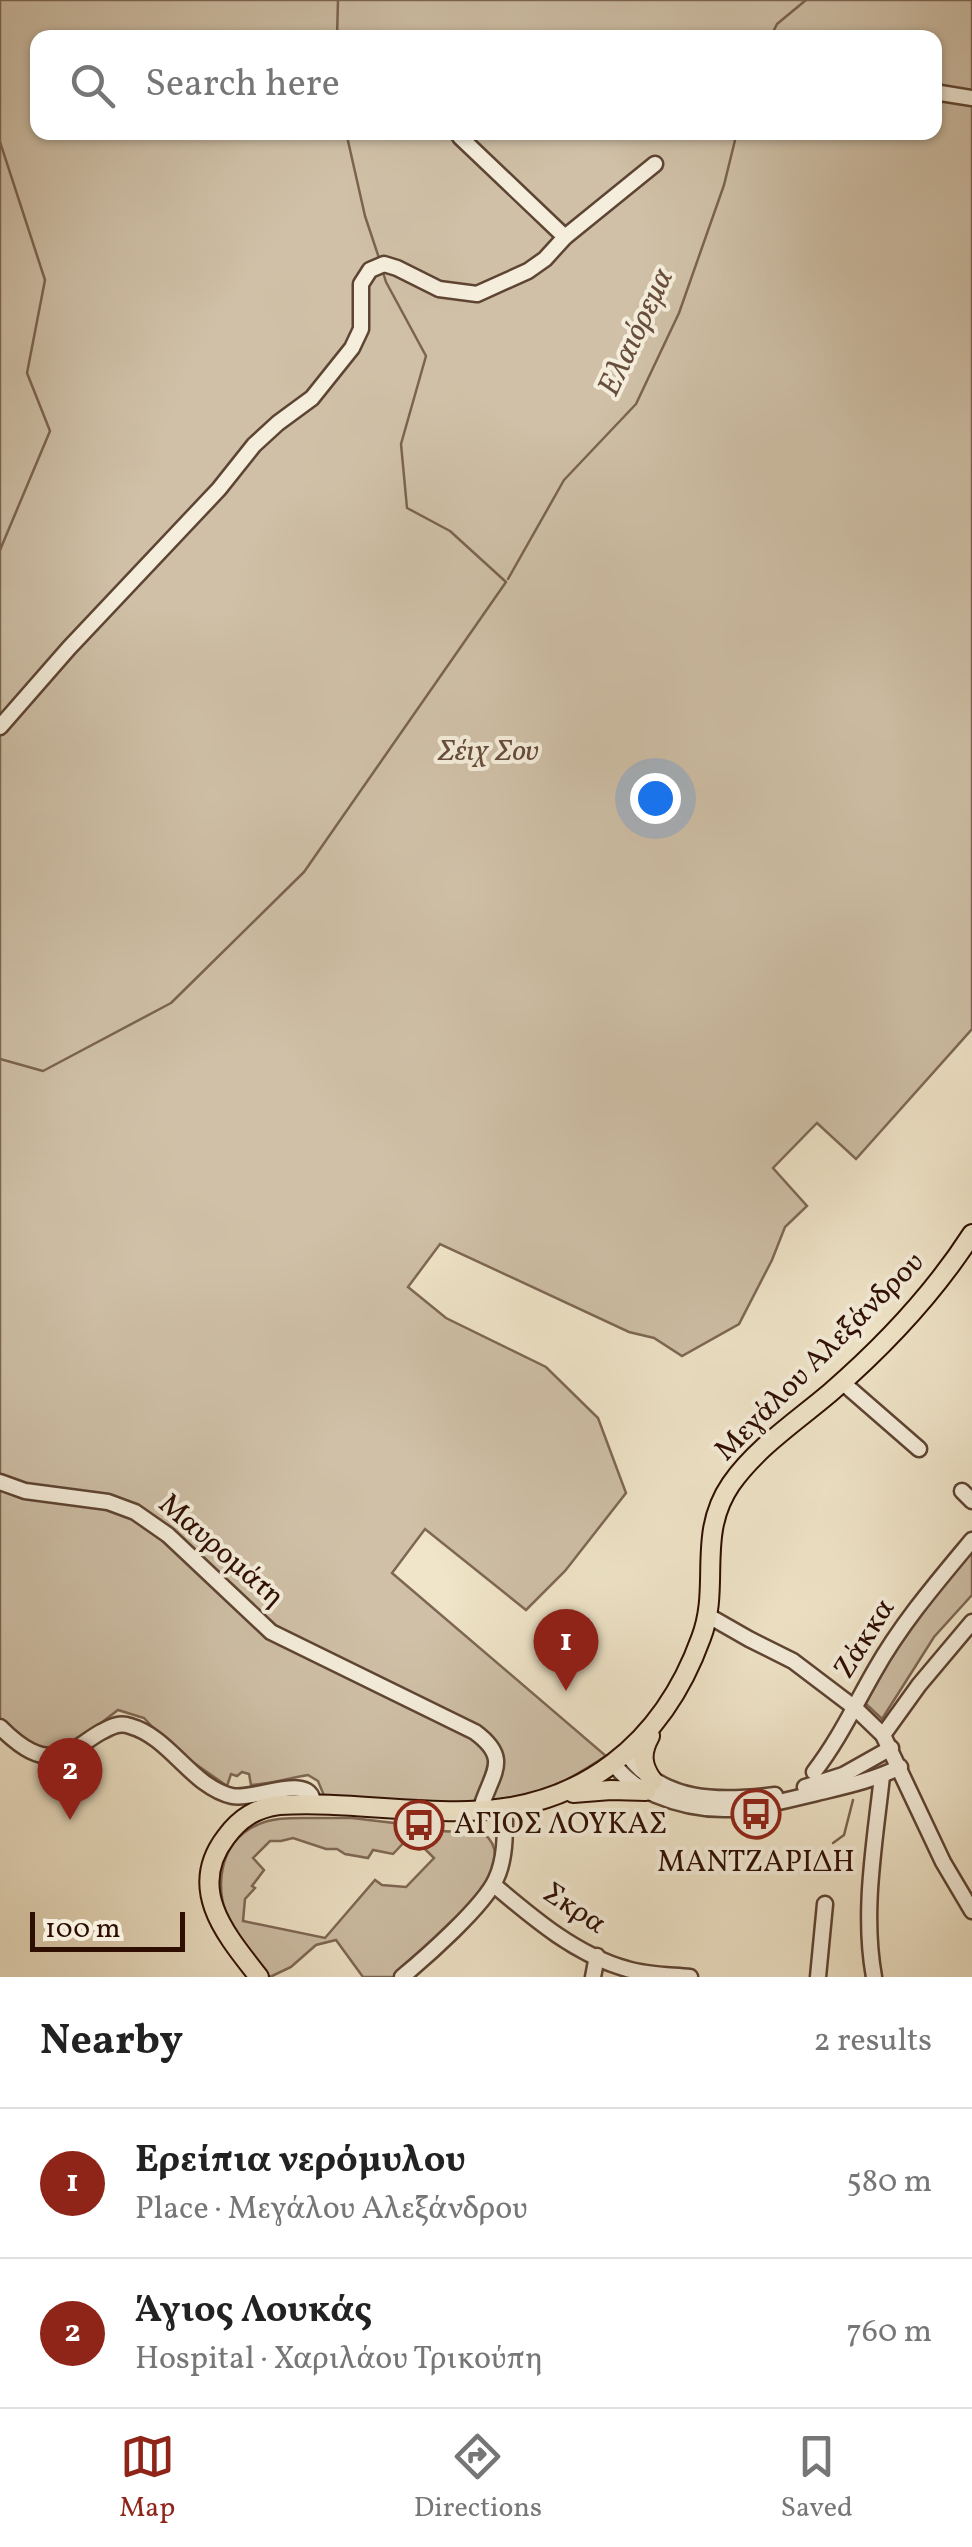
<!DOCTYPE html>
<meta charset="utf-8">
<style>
body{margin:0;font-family:Vollkorn,serif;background:#f6f6f6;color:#222}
.scale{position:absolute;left:30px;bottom:25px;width:155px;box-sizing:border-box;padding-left:10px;border:5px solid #2e0e01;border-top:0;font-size:28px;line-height:35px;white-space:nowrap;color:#2e0e01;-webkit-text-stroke:8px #f5eedc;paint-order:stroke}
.you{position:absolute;left:655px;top:798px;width:35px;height:35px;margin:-25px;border:8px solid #fff;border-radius:50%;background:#1a73e8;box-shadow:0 0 0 15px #1a73e833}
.badge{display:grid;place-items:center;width:65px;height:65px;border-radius:50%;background:#8f2418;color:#fff;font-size:32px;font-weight:700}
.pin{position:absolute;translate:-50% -82px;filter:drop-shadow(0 2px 5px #0008)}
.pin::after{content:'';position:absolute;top:52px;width:35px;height:30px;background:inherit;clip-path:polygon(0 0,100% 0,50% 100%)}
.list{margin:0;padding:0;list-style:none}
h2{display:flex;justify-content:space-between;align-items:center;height:130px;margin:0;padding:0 40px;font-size:42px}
h2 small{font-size:32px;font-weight:400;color:#767676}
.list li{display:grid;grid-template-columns:65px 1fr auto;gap:30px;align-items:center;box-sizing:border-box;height:150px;padding:0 40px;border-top:2px solid #e0e0e0}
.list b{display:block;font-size:38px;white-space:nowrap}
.list p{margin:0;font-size:32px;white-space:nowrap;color:#767676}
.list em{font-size:32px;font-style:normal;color:#767676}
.icon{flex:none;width:55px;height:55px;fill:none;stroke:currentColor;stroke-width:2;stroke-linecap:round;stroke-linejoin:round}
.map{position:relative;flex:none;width:972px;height:1977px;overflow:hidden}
.search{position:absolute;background:#fff;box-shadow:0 2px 8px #0004;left:30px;right:30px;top:30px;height:110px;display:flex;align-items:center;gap:25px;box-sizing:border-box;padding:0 35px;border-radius:20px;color:#767676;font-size:38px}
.sheet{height:430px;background:#fff}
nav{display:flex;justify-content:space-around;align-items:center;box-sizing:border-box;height:140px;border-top:2px solid #e0e0e0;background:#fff;font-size:28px;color:#767676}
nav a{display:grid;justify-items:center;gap:5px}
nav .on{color:#8f2418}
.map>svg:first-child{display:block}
.green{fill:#cfc0a7;stroke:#7e6754;stroke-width:2.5;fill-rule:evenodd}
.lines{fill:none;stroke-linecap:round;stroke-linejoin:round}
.stream{stroke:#7b6350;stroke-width:2.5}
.minor-casing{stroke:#5e4433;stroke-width:19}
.major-casing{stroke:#2e0e01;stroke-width:22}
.minor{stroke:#f5eedc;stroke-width:14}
.major{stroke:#f0e5c9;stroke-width:18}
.labels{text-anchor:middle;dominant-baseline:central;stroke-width:8;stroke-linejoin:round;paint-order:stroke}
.park-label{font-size:30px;font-style:italic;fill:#664c3b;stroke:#f5eedc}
.street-label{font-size:30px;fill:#2e0e01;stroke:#f5eedc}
.poi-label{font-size:30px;fill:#2e0e01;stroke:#f5eedc;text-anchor:start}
.water-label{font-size:32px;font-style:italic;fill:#684e3c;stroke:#f5eedc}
</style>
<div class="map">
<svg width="972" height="1977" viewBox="0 0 972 1977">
<rect width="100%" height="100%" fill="#f0e5c9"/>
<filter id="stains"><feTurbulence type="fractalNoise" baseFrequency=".002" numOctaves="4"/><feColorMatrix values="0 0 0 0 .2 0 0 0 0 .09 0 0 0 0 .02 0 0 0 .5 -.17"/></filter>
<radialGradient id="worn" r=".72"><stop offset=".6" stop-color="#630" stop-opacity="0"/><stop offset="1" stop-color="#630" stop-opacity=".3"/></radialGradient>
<g class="green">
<path d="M0 0H972V1029L856 1159 817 1123 773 1168 807 1206 785 1227 772 1260 739 1324 682 1356 654 1338 629 1332 440 1244 408 1287 446 1318 546 1367 598 1418 626 1493 565 1571 526 1610 425 1529 392 1573 606 1756C593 1764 580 1773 566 1780 493 1815 404 1801 325 1798L318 1781 308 1775C288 1778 271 1784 251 1785L249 1774 242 1772 237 1776 231 1774 227 1786 184 1756 160 1735 144 1718 118 1710 70 1747 47 1753 6 1729 0 1719ZM38 38H934V132H38Z"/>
<path d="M972 1548V1595L934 1637 882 1719 865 1703 905 1625Z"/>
<path d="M311 1818H352L411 1825 417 1830 483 1833C531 1869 422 1953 396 1977H363L336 1940 316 1945 291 1967 270 1977C257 1961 243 1945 232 1927 213 1893 217 1843 257 1825 273 1817 294 1818 311 1818ZM411 1835 434 1858 406 1887 382 1885 375 1880 325 1938 243 1921 245 1899 255 1888 252 1886 264 1870 253 1858 270 1841H281L293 1838 326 1849H337L345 1854 368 1858 373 1850 393 1854Z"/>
</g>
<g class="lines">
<g class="stream">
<path d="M337 38 338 0"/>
<path d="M770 38 777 24 806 0"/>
<path d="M346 132 365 216 380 261"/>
<path d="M0 142 45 280 27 373 50 431 0 550"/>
<path d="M508 579 564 480 636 404 679 313 724 185 737 132"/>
<path d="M0 1059 43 1071 171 1003 304 872 506 582 450 531 407 508 401 444 426 356 386 282 382 269"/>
<path d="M833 1843 844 1835 853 1800"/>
</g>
<g class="minor-casing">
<g id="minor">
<path d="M934 92 972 98"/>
<path d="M460 137 565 237"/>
<path d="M0 727 69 648 219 489 254 445 278 423 312 398 352 348 361 329V284L370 270 384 264 397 268 439 289 477 294 528 271 545 259 565 237 655 164"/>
<path d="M842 1382 919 1449"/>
<path d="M0 1482 25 1491 108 1502 135 1512 168 1535 271 1632 475 1732C513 1760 490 1774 480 1811"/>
<path d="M962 1491 972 1501"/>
<path d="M707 1615 749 1639 793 1661 855 1708 883 1735 943 1862 972 1911"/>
<path d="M0 1727C18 1745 41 1764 68 1753 80 1747 90 1738 101 1732 111 1727 119 1722 130 1726 170 1737 192 1787 232 1796 254 1801 313 1771 313 1804"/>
<path d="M883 1735 919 1685 972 1622"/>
<path d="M626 1753C662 1803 719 1802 775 1795"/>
<path d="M613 1763C626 1780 637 1787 656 1795 715 1820 759 1807 817 1793 846 1786 874 1780 900 1767"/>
<path d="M814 1772C838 1741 854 1707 874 1672 901 1624 937 1582 972 1540"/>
<path d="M805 1787 843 1775 891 1748"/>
<path d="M494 1885C533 1918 576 1955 627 1969 647 1975 669 1975 690 1977"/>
<path d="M402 1977C426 1957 484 1906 496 1879 506 1858 505 1831 505 1808"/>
<path d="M593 1977 597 1956"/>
<path d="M818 1977 825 1904"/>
<path d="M874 1977C862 1911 875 1842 882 1776"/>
</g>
</g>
<g class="major-casing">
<g id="major">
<path d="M650 1736C641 1752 641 1765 653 1781"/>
<path d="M573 1793 611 1790 646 1791"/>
<path d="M259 1977C226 1935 186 1889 226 1837 240 1818 256 1808 279 1805 342 1801 405 1813 468 1811 582 1809 663 1743 701 1638 721 1586 696 1535 731 1484 757 1447 797 1421 831 1392 884 1346 934 1293 972 1234"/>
</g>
</g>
<use href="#minor" class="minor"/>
<use href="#major" class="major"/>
</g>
<defs>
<g id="bus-ring" transform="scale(2.5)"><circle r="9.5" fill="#f5eedc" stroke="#8f2418" stroke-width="1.5"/><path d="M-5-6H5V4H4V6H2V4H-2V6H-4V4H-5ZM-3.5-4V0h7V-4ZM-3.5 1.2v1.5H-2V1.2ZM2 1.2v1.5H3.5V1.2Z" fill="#8f2418"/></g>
</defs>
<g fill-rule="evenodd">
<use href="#bus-ring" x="756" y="1814"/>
<use href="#bus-ring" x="419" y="1825"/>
</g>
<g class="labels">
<g class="park-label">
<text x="488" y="752">Σέιχ Σου</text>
</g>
<g class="street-label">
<text transform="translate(820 1357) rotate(-45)">Μεγάλου Αλεξάνδρου</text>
<text transform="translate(221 1551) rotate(41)">Μαυρομάτη</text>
<text transform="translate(865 1639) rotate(-58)">Ζάκκα</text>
<text transform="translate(574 1909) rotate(33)">Σκρα</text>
</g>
<g class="poi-label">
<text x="454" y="1825">ΑΓΙΟΣ ΛΟΥΚΑΣ</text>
<text x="756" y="1863" text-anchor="middle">ΜΑΝΤΖΑΡΙΔΗ</text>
</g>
<g class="water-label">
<text transform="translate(637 333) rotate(-65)">Ελαιόρεμα</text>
</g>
</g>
<rect width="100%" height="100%" filter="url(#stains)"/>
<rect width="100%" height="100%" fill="url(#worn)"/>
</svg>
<div class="scale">100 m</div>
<div class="you"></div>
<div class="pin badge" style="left:566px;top:1691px">1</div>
<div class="pin badge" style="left:70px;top:1820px">2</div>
<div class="search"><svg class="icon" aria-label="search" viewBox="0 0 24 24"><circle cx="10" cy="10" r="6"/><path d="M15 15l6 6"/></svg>Search here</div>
</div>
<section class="sheet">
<h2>Nearby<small>2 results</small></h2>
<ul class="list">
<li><span class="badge">1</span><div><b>Ερείπια νερόμυλου</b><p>Place · Μεγάλου Αλεξάνδρου</p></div><em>580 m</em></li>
<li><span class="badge">2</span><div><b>Άγιος Λουκάς</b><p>Hospital · Χαριλάου Τρικούπη</p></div><em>760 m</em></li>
</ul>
</section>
<nav>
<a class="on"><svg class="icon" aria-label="map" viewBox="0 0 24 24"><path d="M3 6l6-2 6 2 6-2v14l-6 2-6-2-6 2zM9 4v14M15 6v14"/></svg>Map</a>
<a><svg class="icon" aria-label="directions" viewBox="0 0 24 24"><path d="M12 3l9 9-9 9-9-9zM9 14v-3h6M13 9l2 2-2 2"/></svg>Directions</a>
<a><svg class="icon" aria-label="saved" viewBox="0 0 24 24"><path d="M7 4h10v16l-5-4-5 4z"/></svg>Saved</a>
</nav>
